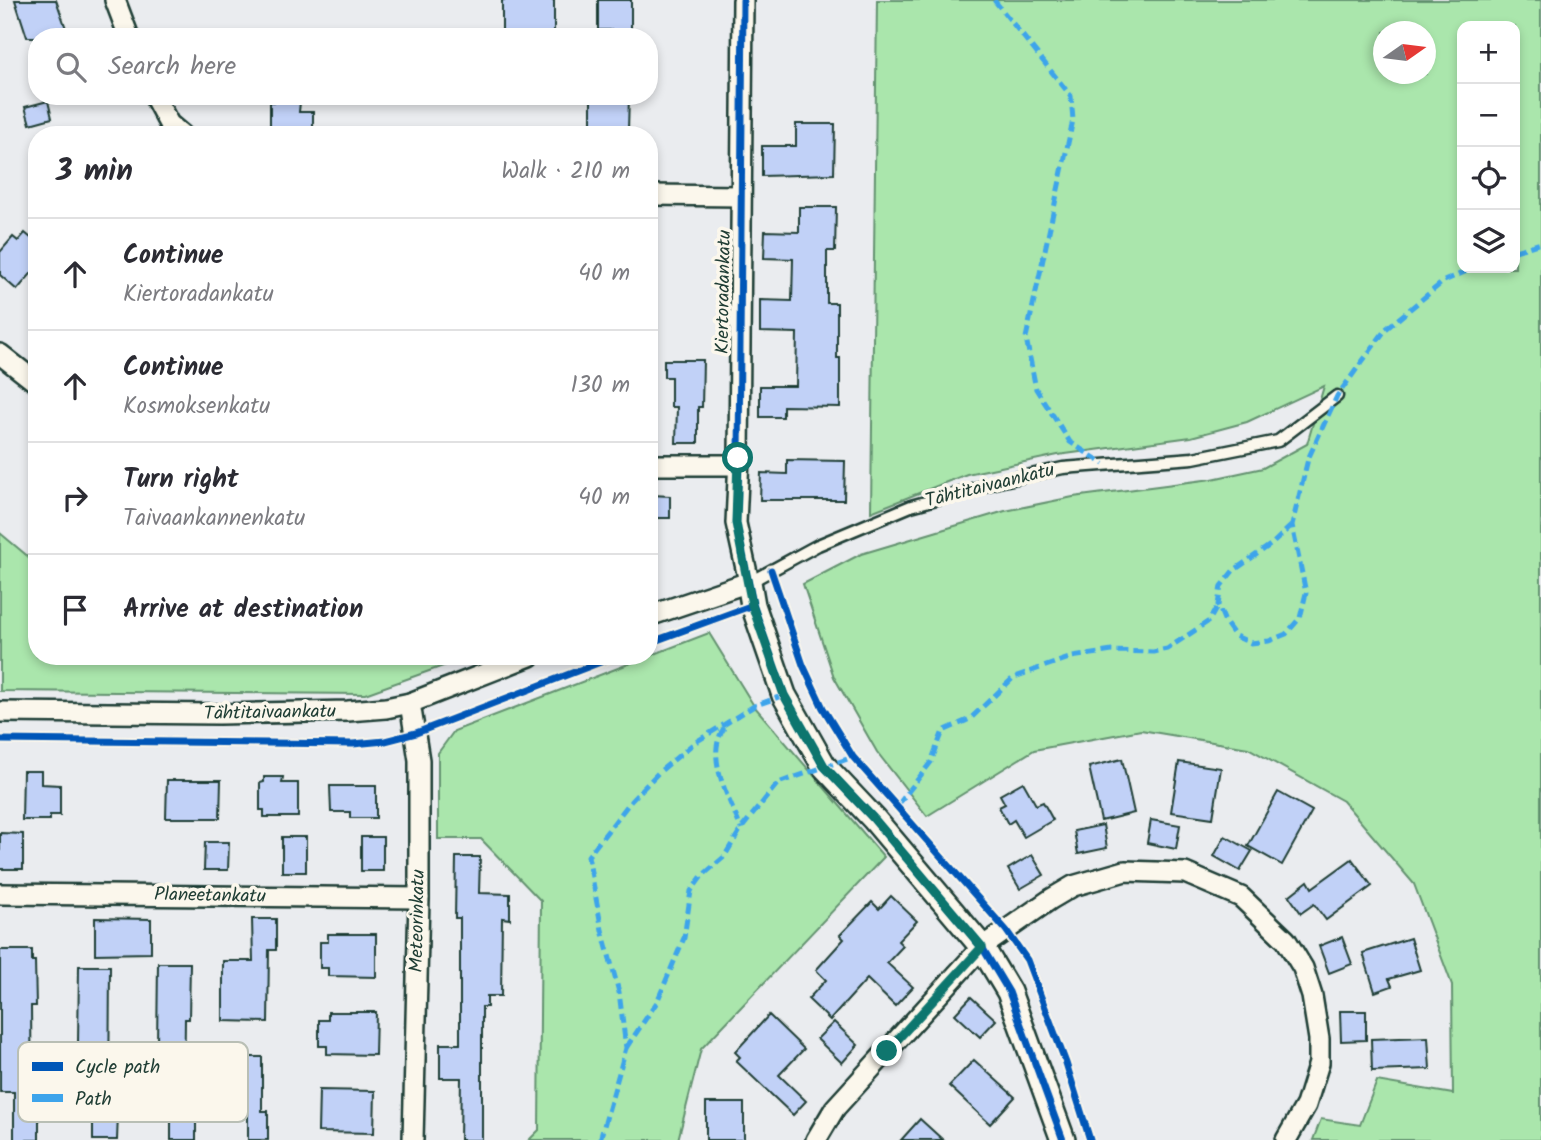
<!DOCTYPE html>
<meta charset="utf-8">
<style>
body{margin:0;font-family:Kalam,sans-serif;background:#f2f2f3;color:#2b2b33}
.controls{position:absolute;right:21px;top:21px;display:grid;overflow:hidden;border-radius:14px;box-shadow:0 4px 10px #0003}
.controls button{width:63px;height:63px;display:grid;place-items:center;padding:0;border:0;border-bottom:2px solid #e1e1e2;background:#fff;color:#2b2b33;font:35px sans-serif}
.compass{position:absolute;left:1373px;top:21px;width:63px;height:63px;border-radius:50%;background:#fff;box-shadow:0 4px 10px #0003;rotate:76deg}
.stop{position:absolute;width:21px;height:21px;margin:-16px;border:5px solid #0f766e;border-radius:50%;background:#fff}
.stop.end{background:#0f766e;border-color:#fff;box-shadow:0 2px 7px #0008}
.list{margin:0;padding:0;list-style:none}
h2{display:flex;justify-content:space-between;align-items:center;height:91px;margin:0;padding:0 28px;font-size:30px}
h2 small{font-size:23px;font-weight:400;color:#7c7c81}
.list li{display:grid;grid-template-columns:46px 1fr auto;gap:21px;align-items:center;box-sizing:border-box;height:112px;padding:0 28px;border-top:2px solid #e1e1e2}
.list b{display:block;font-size:26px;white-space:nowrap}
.list p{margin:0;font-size:23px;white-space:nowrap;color:#7c7c81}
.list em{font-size:23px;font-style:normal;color:#7c7c81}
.icon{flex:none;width:38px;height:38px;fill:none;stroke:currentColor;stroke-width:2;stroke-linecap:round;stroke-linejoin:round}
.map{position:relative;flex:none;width:1541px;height:1140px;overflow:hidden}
.search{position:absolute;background:#fff;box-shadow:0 4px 10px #0003;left:28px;top:28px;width:630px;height:77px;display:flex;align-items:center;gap:18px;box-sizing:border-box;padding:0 24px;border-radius:28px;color:#7c7c81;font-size:26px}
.panel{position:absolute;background:#fff;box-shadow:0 4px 10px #0003;left:28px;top:126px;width:630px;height:539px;border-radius:28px}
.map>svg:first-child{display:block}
.green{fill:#aae6ac;stroke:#649270;stroke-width:2;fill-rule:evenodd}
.building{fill:#c1d1f7;stroke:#1f3d34;stroke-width:2}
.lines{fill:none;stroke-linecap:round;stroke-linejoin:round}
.service-casing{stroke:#1f3d34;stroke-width:15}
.minor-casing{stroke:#1f3d34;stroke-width:24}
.tertiary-casing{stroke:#1f3d34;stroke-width:28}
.service{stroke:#fbf7ec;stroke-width:10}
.minor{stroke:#fbf7ec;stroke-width:19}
.tertiary{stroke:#fbf7ec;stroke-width:23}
.quiet{stroke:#3da4eb;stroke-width:5;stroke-dasharray:10 5;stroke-linecap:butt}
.cycleway-casing{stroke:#fbf7ec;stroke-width:11}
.cycleway{stroke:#0057b8;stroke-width:7}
.route{stroke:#0f766e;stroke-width:9}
.labels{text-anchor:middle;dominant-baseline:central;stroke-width:7;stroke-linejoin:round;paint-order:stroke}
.street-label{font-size:19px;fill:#1f3d34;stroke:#fbf7ec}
.key{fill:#fbf7ec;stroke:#b9bfb5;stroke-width:2}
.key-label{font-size:19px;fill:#1f3d34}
</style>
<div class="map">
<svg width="1541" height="1140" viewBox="0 0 1541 1140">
<rect width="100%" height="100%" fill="#eaecef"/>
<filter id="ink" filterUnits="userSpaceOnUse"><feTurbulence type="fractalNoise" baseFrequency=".0143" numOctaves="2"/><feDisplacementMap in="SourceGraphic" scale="14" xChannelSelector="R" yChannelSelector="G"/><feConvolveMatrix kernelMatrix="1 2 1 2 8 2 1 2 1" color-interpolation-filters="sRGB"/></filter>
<g filter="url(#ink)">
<g class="green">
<path d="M877 0H1541V1140H1313L1321 1119 1360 1125 1377 1081 1453 1094 1452 985 1414 884 1343 801 1248 748 1141 730 1034 750 927 816 877 752 834 677 803 584 861 554 1005 511 1073 497 1212 479 1263 468 1307 444 1324 386 1247 422 1191 437 1058 455 967 474 871 512ZM1462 26H1515V268H1462ZM1384 32H1426V74H1384Z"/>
<path d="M0 533 37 564V656H471L365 694 0 691Z"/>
<path d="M709 633 754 706 884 857 701 1049 678 1140H529L539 1130 541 901 481 839H438V753L454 731Z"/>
</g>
<g class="building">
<path d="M15 0H56L69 37H27Z"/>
<rect x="502" y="0" width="52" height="37"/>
<rect x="598" y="0" width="33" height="30"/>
<path d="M591 96H629L628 130H591Z"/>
<path d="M48 101 52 118 30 124 25 107Z"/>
<path d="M270 102H300L299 112H313V135H270Z"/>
<path d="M796 124H835L834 174 762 176V146H796Z"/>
<path d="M799 207H836L835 251H827V303H837V358H840V407L783 406V417H760V386H796L797 333 760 332V300L792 301 793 259 764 258 765 231 799 232Z"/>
<path d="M25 233 37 243V267L17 290 0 275V252L13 237 18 241Z"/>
<path d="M664 360H703L702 407H698V443H676L677 407H671V377H664Z"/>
<path d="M787 460 845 461 844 500H760L761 473 787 474Z"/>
<path d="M651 495 670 496V518H650Z"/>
<path d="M1122 759 1134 813 1101 821 1089 767Z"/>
<path d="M1179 762 1221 768 1213 818 1171 812Z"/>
<path d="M23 771H41V784L60 785V815H50V820H22Z"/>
<path d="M264 777H283L282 783H298V817H264V810H260V783L264 782Z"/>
<path d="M167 780H221L220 818H166Z"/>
<path d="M1023 782 1036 805 1043 802 1053 820 1024 837 1014 820 1008 824 999 807 1005 804 1000 795Z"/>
<path d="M330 786H376V818H350V812H331Z"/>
<path d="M1278 792 1312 811 1282 865 1248 846Z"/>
<path d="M1151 820 1180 825 1176 849 1147 843Z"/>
<path d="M1103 825 1107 848 1078 854 1074 831Z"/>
<path d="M0 833 23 834V869H0Z"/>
<path d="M1225 836 1252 851 1240 871 1214 856Z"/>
<rect x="282" y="837" width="24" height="35"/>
<rect x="361" y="837" width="22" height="34"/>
<path d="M205 842H229L228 870H204Z"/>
<path d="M1032 855 1044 875 1020 889 1008 869Z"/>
<path d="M456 857H480L479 893 510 894V919L502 918 501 996H487V1007H482V1140H460L461 1078H440V1044H460V918H455Z"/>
<path d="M1352 859 1372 886 1326 920 1314 904 1301 913 1289 896 1308 881 1312 888Z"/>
<path d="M891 896 917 921 898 941 903 946 887 963 913 987 895 1006 867 979 830 1020 808 999 826 980 816 970 844 939 840 935 872 902 879 909Z"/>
<path d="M95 918 151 919V953L95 954Z"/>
<path d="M252 919H276V950H269L268 1022 223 1021V961H253Z"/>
<path d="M328 934H376V977L328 976V968H320V942H328Z"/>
<path d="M1342 937 1352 964 1329 973 1319 946Z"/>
<path d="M1410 938 1420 970 1389 979 1392 986 1375 992 1363 953Z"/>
<path d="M0 950H32V961H35L36 1006H31L32 1112H39V1140H14V1092H0Z"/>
<path d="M158 963H190L189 1019H185L184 1100H154V1076H144V1048L154 1049V1046H157Z"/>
<path d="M79 966H110L109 1103 76 1102 77 1071H71V1044H78Z"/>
<path d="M971 997 996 1020 980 1037 955 1014Z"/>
<path d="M1340 1011H1366V1040L1341 1041Z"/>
<path d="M328 1012H376L375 1055 327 1054V1046H319V1020H328Z"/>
<path d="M769 1015 804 1049 779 1075 806 1101 793 1115 736 1061 740 1057 735 1052Z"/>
<path d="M834 1022 858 1045 842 1063 817 1039Z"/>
<path d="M1428 1037 1430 1069 1372 1071 1371 1039Z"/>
<path d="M231 1057H262V1111H268V1140H248V1113L230 1112Z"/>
<path d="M974 1060 1015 1097 990 1124 949 1086Z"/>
<path d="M319 1090 375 1091 374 1133 318 1132Z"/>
<rect x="706" y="1103" width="38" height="37"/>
<path d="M93 1113 118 1114 117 1140H93Z"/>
<path d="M171 1114 196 1115V1140H171Z"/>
<path d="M920 1119 943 1140H901Z"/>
</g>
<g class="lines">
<g class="service-casing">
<path id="service" d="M750 582 818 545 911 506 998 482 1063 468 1193 458 1278 441 1337 396"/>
</g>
<g class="minor-casing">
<g id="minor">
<path d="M115 0 129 37"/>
<path d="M154 96 169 124 182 135"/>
<path d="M649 195 741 196"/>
<path d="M0 354 37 383"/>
<path d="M649 465H738"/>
<path d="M649 616 749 582 736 523 739 458 743 0"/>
<path d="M410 703 419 760V898L413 1140"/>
<path d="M0 712 219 714 348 711 386 708 410 703 530 656"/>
<path d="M0 894 419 898"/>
<path d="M816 1140 835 1108 982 947 1051 899 1073 886 1125 871 1185 873 1241 897 1286 940 1303 968 1312 996 1319 1039V1063L1306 1105 1286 1140"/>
</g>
</g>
<g class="tertiary-casing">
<path id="tertiary" d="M749 582 753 605 784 695 824 766 874 819 982 947 1009 992 1063 1140"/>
</g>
<use href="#service" class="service"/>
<use href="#minor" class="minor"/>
<use href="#tertiary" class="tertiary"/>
<g class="quiet">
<path d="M994 0 1071 96 1073 120 1026 338 1036 389 1070 442 1104 464"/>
<path d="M1515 251 1541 243"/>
<path d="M1292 525 1273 543 1233 571 1221 586 1218 605 1225 622 1235 636 1251 643 1269 641 1286 634 1300 618 1306 593 1292 525 1308 459 1337 396 1386 329 1444 281 1474 268"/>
<path d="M724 728C704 757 730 799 741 829"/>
<path d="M898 805 931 762 943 731 970 719 1014 677 1072 657 1112 651 1153 652 1167 649 1209 621 1218 605"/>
<path d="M626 1048 657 1002 684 938 691 891 702 876 724 857 741 829 778 783 853 757"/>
<path d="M600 1140 626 1048 619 992 602 930 588 856 631 801 658 773 694 743 754 706 784 695"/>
</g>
<g class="cycleway-casing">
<g id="cycleway">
<path d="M743 0 739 458 736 523 753 605 784 695 824 766 874 819 982 947 1009 992 1063 1140"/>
<path d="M771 570 803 665 823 708 853 757 1006 930 1027 960 1066 1063 1090 1140"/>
<path d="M649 643 753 605"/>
<path d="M0 740 353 744 385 741 416 733 616 656"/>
</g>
</g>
<use href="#cycleway" class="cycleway"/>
</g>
</g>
<g class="lines" filter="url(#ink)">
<path class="route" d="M738 458 736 523 752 605 784 695 824 766 874 819 982 947 887 1051"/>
</g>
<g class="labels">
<g class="street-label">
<text transform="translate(724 292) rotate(-89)">Kiertoradankatu</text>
<text transform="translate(990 486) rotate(-14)">Tähtitaivaankatu</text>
<text transform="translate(270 713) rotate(-1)">Tähtitaivaankatu</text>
<text transform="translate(210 896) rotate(1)">Planeetankatu</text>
<text transform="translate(418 921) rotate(-89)">Meteorinkatu</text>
</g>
</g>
<rect x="18" y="1042" width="230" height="80" rx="10" class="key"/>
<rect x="32" y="1062" width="31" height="9" fill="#0057b8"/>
<rect x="32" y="1094" width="31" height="8" fill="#3da4eb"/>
<g class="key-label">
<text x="75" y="1073">Cycle path</text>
<text x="75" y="1105">Path</text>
</g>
</svg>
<div class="controls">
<button>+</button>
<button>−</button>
<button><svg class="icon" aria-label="locate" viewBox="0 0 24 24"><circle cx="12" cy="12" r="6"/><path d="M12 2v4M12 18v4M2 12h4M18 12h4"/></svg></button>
<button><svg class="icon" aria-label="layers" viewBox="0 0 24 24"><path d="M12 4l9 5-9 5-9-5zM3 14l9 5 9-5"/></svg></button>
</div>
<svg class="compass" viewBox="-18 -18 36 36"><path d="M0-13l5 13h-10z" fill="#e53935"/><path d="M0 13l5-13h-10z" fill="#7c7c81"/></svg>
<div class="stop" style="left:738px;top:458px"></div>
<div class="stop end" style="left:887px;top:1051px"></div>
<div class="search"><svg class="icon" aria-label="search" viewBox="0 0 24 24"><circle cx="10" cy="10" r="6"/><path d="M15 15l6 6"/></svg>Search here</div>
<section class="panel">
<h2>3 min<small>Walk · 210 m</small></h2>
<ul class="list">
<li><svg class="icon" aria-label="ahead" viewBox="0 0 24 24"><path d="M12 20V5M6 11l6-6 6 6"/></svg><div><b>Continue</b><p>Kiertoradankatu</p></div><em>40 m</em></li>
<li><svg class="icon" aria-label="ahead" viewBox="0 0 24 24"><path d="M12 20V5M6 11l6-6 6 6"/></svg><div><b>Continue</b><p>Kosmoksenkatu</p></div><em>130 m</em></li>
<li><svg class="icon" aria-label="right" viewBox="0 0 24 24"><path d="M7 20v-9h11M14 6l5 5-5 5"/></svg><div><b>Turn right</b><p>Taivaankannenkatu</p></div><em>40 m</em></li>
<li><svg class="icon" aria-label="arrive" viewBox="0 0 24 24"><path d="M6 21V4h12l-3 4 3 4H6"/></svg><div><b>Arrive at destination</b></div></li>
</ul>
</section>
</div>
